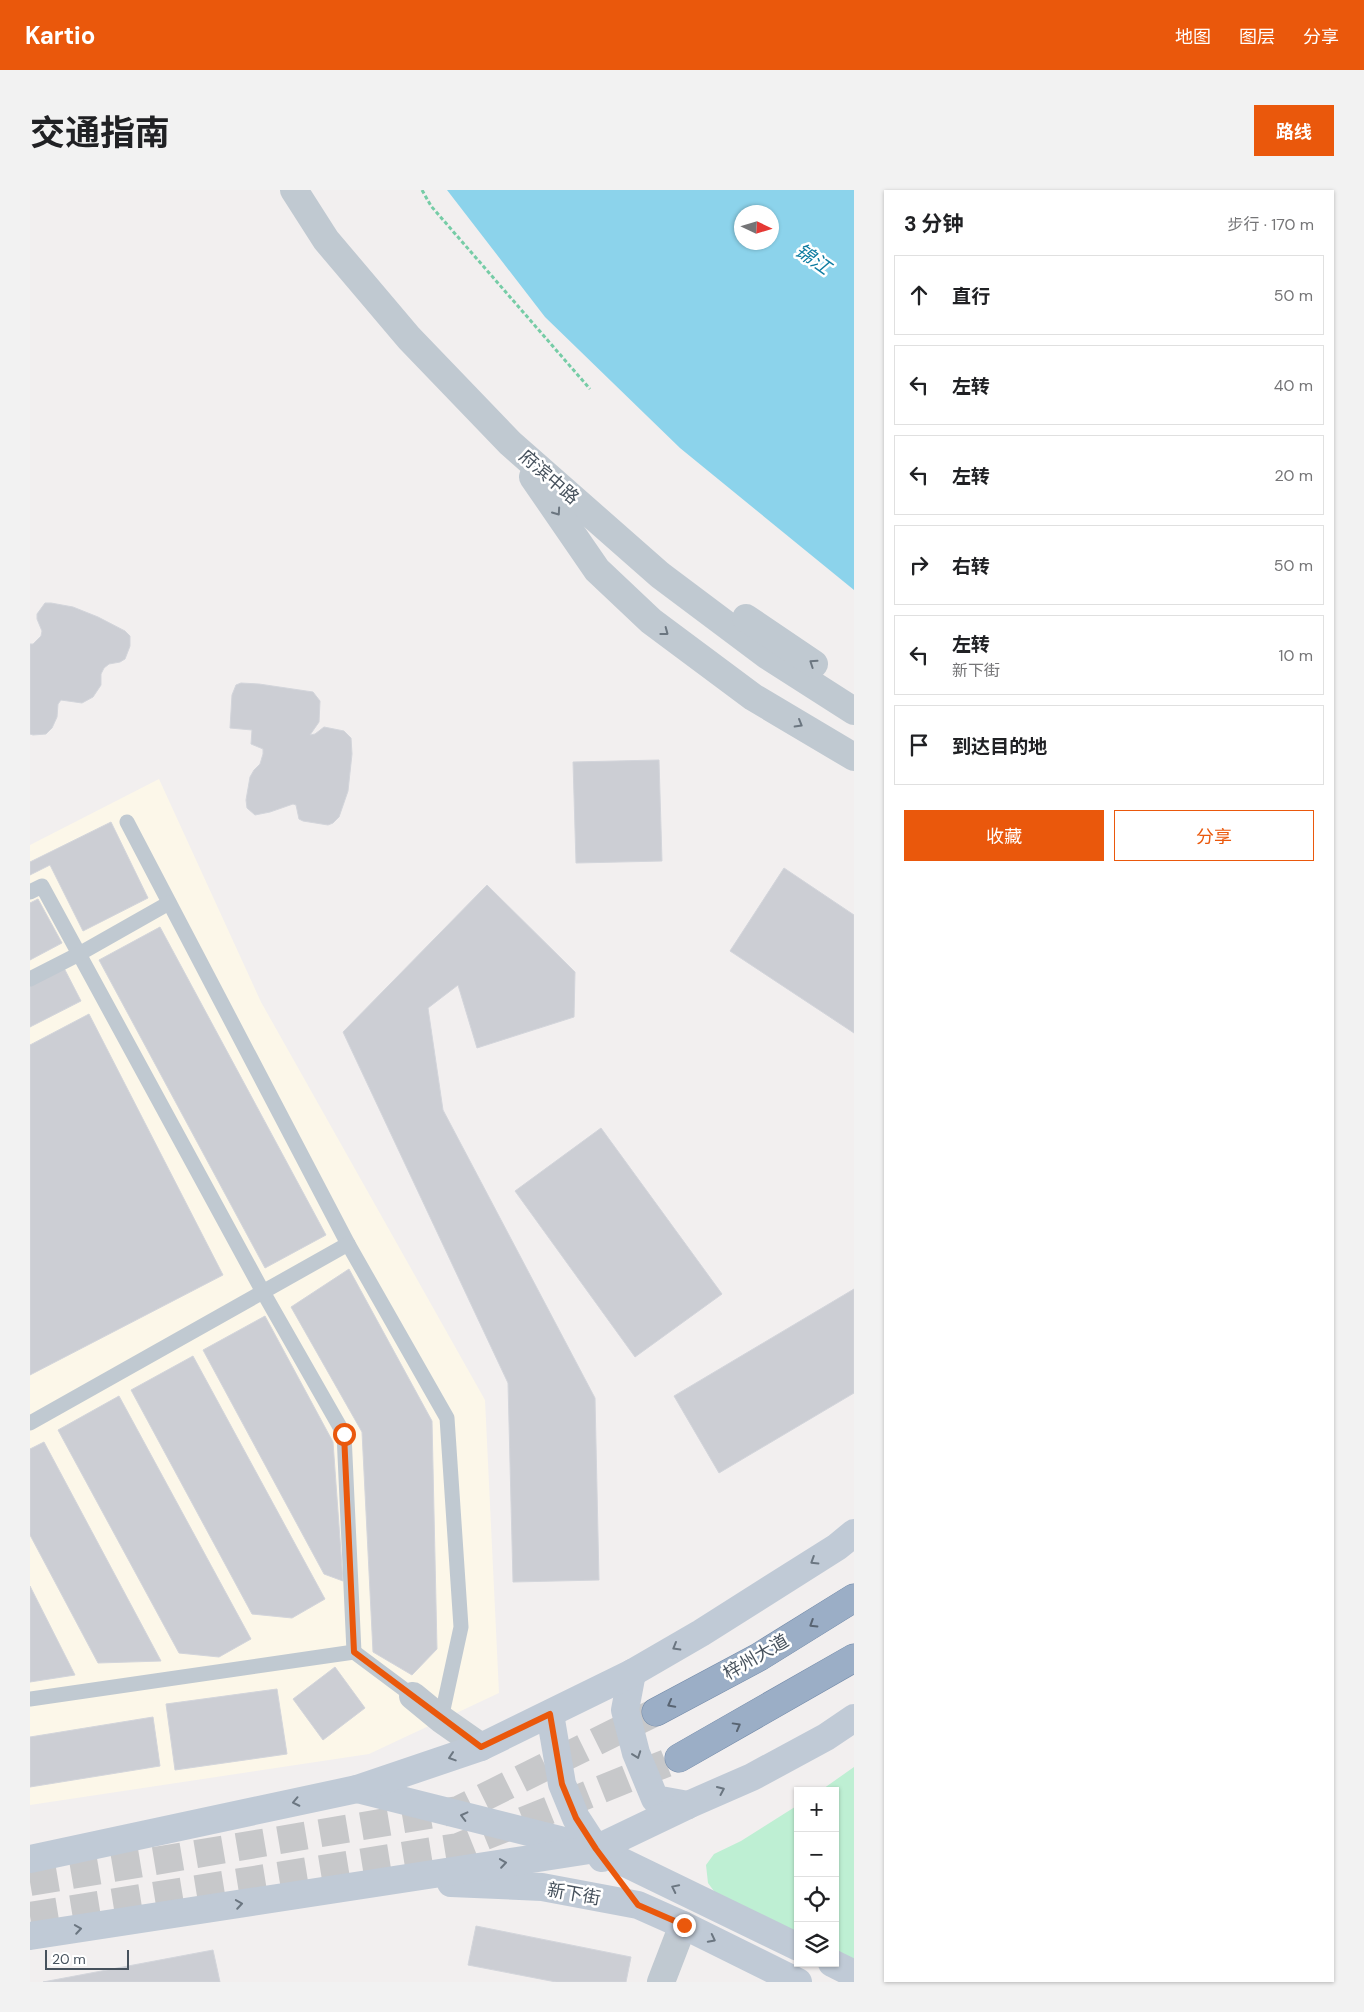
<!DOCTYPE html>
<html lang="zh">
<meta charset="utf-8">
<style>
body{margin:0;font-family:"DM Sans","Noto Sans SC",sans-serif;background:#f2f2f2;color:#202124}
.controls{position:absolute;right:15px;bottom:15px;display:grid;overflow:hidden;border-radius:0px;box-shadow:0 1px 4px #0004}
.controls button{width:45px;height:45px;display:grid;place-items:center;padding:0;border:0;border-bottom:1px solid #e0e0e0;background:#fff;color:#202124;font:25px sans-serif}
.compass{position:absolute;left:704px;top:15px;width:45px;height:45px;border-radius:50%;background:#fff;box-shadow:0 1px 4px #0004;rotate:94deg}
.scale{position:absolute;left:15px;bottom:12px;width:84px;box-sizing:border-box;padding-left:5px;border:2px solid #47525d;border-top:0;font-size:14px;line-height:18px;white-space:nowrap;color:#47525d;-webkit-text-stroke:4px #fff;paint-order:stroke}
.stop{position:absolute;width:15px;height:15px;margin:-11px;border:4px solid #ea580c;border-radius:50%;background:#fff}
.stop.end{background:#ea580c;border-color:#fff;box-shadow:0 1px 5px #0008}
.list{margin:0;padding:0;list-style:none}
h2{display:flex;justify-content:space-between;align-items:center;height:65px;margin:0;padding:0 20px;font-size:21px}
h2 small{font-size:16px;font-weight:400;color:#757577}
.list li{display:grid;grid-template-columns:32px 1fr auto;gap:15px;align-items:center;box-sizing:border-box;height:80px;margin:0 10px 10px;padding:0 10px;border:1px solid #e0e0e0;border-radius:0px}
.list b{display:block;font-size:19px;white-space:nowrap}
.list p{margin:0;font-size:16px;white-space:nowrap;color:#757577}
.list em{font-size:16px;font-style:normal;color:#757577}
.actions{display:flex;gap:10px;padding:15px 20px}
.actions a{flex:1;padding:11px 0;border:1px solid #ea580c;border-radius:0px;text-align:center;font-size:18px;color:#ea580c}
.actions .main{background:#ea580c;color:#fff}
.icon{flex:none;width:28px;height:28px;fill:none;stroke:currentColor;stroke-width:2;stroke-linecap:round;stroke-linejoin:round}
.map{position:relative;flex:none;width:824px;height:1792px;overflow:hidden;border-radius:0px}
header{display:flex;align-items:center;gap:30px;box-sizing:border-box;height:70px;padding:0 25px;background:#ea580c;color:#fff}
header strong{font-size:24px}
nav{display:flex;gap:28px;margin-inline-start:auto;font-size:18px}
.intro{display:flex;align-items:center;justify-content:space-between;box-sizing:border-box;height:120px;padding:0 30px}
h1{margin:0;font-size:35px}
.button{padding:12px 22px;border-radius:0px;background:#ea580c;color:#fff;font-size:18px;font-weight:700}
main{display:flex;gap:30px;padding:0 30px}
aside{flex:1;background:#fff;border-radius:0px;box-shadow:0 1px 4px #0004}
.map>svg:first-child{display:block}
.commercial{fill:#fcf7e9}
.green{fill:#beefd3}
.water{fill:#8cd3eb;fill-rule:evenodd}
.building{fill:#ccced4;stroke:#d3d5db}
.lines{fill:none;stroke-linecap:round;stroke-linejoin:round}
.trunk-tunnel{stroke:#c7c8ca;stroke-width:28;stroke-dasharray:28 14;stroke-linecap:butt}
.trunk-casing{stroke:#738aa9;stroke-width:29}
.path{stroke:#76cca6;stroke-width:3;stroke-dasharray:4 2.5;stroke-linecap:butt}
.service{stroke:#c0c9d1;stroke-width:15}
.minor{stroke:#c0c9d1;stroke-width:28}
.tertiary{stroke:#c0c9d1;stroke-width:28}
.secondary{stroke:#c0cad6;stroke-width:28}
.trunk{stroke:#9baec6;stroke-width:28}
.oneway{stroke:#6b7680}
.oneway2{stroke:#6b7681}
.oneway3{stroke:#586472}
.route{stroke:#ea580c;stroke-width:6}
.labels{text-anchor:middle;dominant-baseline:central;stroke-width:5;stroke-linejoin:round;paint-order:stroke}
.street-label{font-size:18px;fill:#47525d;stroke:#fff}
.water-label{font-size:19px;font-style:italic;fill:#0e7ca1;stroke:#fff}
</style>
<header>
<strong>Kartio</strong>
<nav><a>地图</a><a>图层</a><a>分享</a></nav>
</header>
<div class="intro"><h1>交通指南</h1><a class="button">路线</a></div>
<main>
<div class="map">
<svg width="824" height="1792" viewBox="0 0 824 1792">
<rect width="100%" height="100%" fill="#f2efef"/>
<path class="commercial" d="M129 589 231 812 455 1210 469 1503 339 1564 0 1615V655Z"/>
<g class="green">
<path d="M824 1577V1771L805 1762V1601H790Z"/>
<path d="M768 1615V1745L689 1708 678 1693 676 1675 684 1664 711 1651Z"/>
</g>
<path class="water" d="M417 0H824V400L650 258 515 127ZM712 22H742V52H712Z"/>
<g class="building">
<path d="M15 413H21L43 417 68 427 95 441 100 446V456L95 469 90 472 79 474 74 478 71 484V495L63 507 52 513 31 510 28 514 27 527 22 538 16 544 3 545 0 544V454H3L11 446 12 441 7 429V424Z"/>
<path d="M211 493 229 494 283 502 290 511 289 532 280 545 285 544 294 537 314 541 321 548 322 564 318 601 309 627 303 633 298 635 273 631 269 629 266 615 263 614 240 622 225 625 217 618 216 610 220 587 224 580 230 574 233 564V559L221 554 222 540 200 538 202 505 206 495Z"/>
<path d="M629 570 632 671 546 673 543 572Z"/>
<path d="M81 632 118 708 53 741 20 675 0 685V672Z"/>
<path d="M754 678 824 725V843L700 761Z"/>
<path d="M457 695 545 782 544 827 447 858 428 795 398 818 413 920 565 1208 569 1390 483 1392 478 1193 313 842Z"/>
<path d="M8 709 32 753 0 770V713Z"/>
<path d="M130 737 296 1045 235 1078 69 770Z"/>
<path d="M34 778 51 811 0 837V796Z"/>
<path d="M59 824 193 1085 0 1185V855Z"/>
<path d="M571 938 692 1104 605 1167 485 1001Z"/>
<path d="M319 1079 402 1231 407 1459 382 1485 343 1462 332 1242 261 1117Z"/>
<path d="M824 1099V1203L689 1283 644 1206Z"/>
<path d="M235 1126 303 1252 313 1391 294 1384 173 1160Z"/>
<path d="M163 1166 295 1409 262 1428 222 1424 101 1200Z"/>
<path d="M89 1206 221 1449 189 1467 149 1463 28 1240Z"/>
<path d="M14 1252 131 1471 68 1473 0 1345V1259Z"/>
<path d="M0 1396 45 1485 0 1492Z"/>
<path d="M305 1477 335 1518 293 1550 263 1509Z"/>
<path d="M247 1499 257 1564 145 1580 136 1514Z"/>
<path d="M123 1527 130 1576 0 1597V1547Z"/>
<path d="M446 1736 601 1767 596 1792H526L438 1775Z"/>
<path d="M183 1760 190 1792H13Z"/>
</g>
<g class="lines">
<g class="trunk-tunnel">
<path d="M0 1692 428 1620 626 1522"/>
<path d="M0 1726 428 1657 649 1568"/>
</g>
<g class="trunk-casing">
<g id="trunk">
<path d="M626 1522 729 1467 824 1408"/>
<path d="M649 1568 824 1468"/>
</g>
</g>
<path class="path" d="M392 0 401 16 560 199"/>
<g class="service">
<path d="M97 632 318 1054 417 1228 431 1437 411 1529"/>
<path d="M0 702 12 696 233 1102 314 1244 324 1462"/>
<path d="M0 789 49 764 139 713"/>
<path d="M0 1233 318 1054"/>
<path d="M0 1509 324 1462 383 1506"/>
</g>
<g class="minor">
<path d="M383 1506 411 1529 451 1557"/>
<path d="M631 1792 653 1735"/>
</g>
<g class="tertiary">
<path d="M264 0 296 50 379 148 480 253 630 385 738 466 824 521"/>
<path d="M503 287 567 380 621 431 723 507 824 567"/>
<path d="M716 428 784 474"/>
</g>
<g class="secondary">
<path d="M602 1483 595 1520 606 1563 625 1609 658 1615"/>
<path d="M520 1524 532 1594 546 1628 572 1668"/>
<path d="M327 1599 566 1659 768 1757"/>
<path d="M0 1669 327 1599 451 1557 602 1483 671 1443 807 1357 824 1343"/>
<path d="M421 1693 512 1697 608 1715 653 1735 768 1792"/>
<path d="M0 1746 566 1659 658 1615 722 1587 796 1547 824 1528"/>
<path d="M802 1773 824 1784"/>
</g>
<use href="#trunk" class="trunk"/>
</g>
<defs><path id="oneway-chevron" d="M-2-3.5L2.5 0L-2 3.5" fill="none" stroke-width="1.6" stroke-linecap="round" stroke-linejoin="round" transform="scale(1.25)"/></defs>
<g class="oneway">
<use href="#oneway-chevron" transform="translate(527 322) rotate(55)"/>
<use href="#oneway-chevron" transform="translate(635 442) rotate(37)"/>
<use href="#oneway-chevron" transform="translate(783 473) rotate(-146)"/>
<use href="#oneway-chevron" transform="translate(769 534) rotate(30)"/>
</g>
<g class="oneway2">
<use href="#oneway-chevron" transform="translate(784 1371) rotate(148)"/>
<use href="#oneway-chevron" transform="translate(646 1457) rotate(150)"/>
<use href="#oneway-chevron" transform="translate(607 1565) rotate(70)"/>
<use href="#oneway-chevron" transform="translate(422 1567) rotate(162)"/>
<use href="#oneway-chevron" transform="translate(691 1600) rotate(-24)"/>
<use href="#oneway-chevron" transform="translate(266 1612) rotate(168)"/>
<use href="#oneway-chevron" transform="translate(434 1626) rotate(-166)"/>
<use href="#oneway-chevron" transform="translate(473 1673) rotate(-8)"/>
<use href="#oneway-chevron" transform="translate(645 1698) rotate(-154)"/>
<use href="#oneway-chevron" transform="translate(209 1714) rotate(-9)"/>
<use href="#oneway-chevron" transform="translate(48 1739) rotate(-9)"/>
<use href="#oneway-chevron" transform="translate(682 1749) rotate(27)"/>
</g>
<g class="oneway3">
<use href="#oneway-chevron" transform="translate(783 1434) rotate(148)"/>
<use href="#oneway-chevron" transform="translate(641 1514) rotate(152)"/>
<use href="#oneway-chevron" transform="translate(707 1536) rotate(-29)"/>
</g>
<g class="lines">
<path class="route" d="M314 1244 324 1462 451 1557 520 1524 532 1594 546 1628 566 1659 608 1715 654 1735"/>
</g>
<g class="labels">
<g class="street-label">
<text transform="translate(519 287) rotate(41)">府滨中路</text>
<text transform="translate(726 1467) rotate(-30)">梓州大道</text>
<text transform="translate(544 1704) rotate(10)">新下街</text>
</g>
<g class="water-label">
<text transform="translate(783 69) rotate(35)">锦江</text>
</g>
</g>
</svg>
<div class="controls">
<button>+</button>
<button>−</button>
<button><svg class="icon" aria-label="locate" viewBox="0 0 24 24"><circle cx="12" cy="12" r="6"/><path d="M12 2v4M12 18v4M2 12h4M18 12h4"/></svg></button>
<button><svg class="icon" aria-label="layers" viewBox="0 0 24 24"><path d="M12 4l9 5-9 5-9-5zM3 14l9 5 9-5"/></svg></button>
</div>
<svg class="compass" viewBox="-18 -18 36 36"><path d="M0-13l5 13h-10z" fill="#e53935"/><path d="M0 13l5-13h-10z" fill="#757577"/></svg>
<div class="scale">20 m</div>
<div class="stop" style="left:314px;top:1244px"></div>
<div class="stop end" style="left:654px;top:1735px"></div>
</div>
<aside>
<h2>3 分钟<small>步行 · 170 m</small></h2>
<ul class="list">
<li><svg class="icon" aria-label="ahead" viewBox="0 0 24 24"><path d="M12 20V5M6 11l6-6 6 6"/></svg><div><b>直行</b></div><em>50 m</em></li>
<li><svg class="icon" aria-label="left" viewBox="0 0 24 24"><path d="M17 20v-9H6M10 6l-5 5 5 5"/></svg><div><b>左转</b></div><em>40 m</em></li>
<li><svg class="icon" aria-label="left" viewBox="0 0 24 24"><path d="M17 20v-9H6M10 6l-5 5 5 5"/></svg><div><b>左转</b></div><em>20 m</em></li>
<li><svg class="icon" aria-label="right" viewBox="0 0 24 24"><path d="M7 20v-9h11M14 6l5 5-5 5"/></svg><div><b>右转</b></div><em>50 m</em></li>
<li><svg class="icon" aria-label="left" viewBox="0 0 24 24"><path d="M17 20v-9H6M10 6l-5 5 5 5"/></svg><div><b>左转</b><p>新下街</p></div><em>10 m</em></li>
<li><svg class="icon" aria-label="arrive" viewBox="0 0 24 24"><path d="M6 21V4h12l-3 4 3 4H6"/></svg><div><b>到达目的地</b></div></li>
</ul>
<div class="actions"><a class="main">收藏</a><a>分享</a></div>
</aside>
</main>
